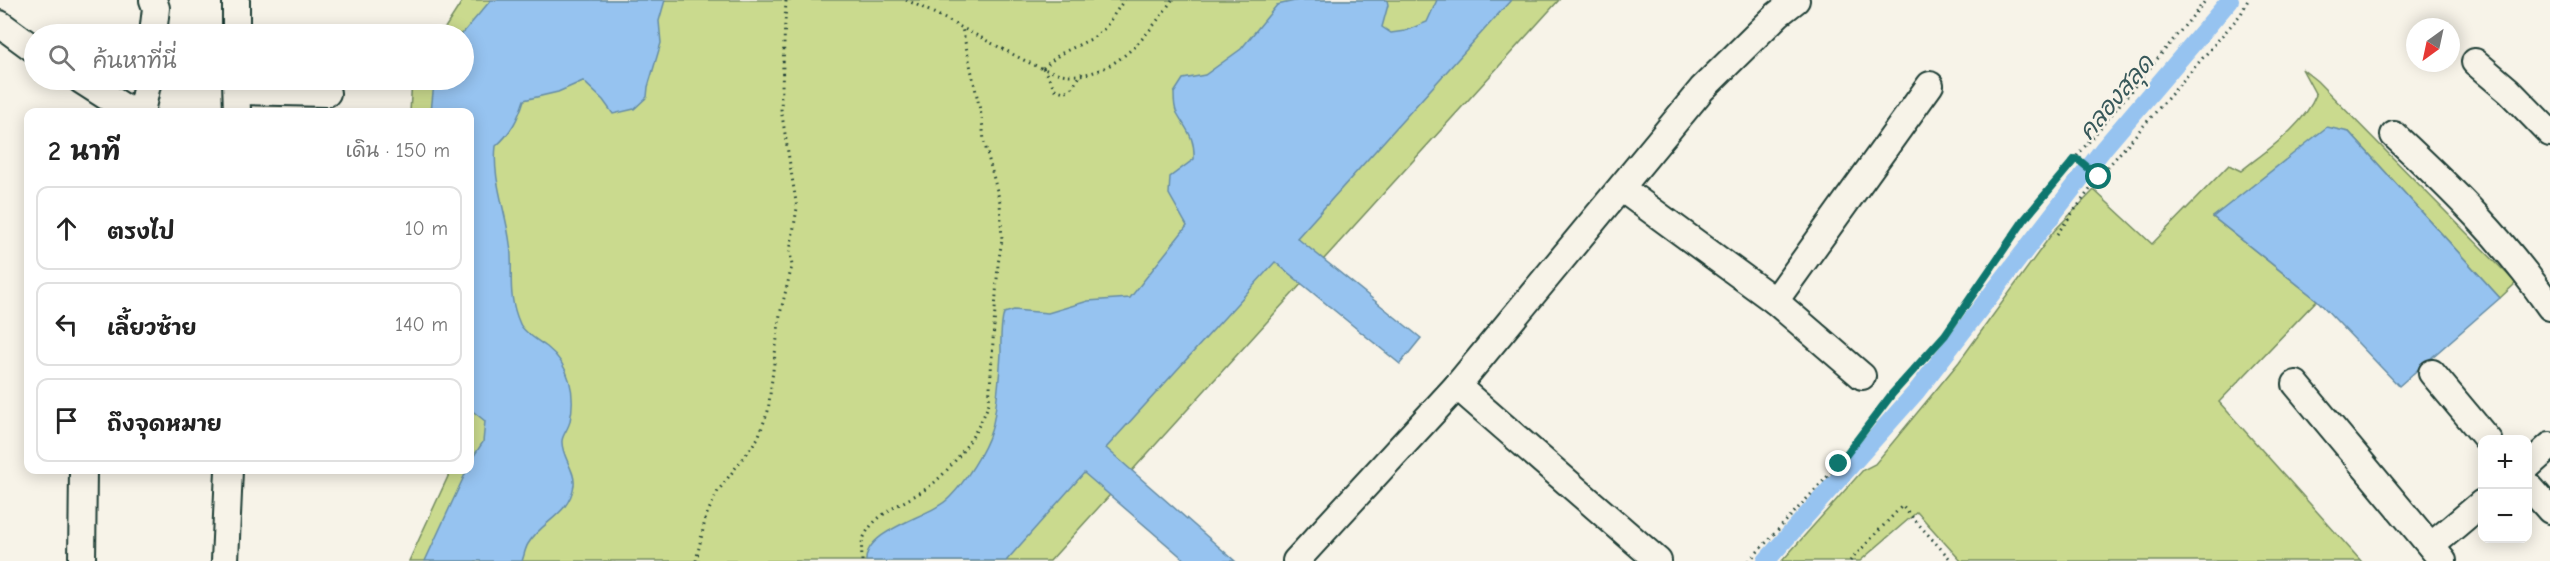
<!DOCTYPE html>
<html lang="th">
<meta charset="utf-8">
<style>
body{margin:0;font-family:"Comic Neue","Playpen Sans Thai",sans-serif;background:#f6f6f6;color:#222}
.controls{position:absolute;right:18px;bottom:18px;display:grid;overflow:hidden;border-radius:12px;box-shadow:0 3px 15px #0003}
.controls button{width:54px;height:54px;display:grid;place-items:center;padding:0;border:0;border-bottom:2px solid #e0e0e0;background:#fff;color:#222;font:30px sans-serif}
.compass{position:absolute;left:2406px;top:18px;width:54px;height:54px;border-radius:50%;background:#fff;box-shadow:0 3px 15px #0003;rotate:213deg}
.stop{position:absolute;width:18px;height:18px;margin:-14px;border:4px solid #0f766e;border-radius:50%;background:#fff}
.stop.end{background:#0f766e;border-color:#fff;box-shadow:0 2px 6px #0008}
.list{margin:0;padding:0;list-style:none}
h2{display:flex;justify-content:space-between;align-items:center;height:78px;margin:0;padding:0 24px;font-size:26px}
h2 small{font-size:20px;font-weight:400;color:#767676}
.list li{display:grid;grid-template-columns:39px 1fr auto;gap:18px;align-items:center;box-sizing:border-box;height:84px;margin:0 12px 12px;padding:0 12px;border:2px solid #e0e0e0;border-radius:12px}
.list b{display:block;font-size:22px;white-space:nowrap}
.list em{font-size:20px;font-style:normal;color:#767676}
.icon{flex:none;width:33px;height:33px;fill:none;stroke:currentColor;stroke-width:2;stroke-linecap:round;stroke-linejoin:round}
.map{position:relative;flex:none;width:2550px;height:561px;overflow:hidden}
.search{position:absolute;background:#fff;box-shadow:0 3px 15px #0003;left:24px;top:24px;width:450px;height:66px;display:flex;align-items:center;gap:15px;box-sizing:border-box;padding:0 21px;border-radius:33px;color:#767676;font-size:22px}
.panel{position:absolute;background:#fff;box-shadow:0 3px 15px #0003;left:24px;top:108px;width:450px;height:366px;border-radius:12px}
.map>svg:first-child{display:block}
.green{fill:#cada8e;stroke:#748c61;stroke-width:1.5}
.water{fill:#96c3f0;stroke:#668da5;stroke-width:1.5}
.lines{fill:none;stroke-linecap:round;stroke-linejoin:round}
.canal{stroke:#96c3f0;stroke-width:18}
.minor-casing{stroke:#1f3d34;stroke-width:30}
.path{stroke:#1f3d34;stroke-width:3;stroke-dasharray:1.5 4.5;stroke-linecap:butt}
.minor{stroke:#f7f3e8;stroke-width:26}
.route{stroke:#0f766e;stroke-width:8}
.labels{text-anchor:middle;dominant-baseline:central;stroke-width:4.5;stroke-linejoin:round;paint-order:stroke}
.water-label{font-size:24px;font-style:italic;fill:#37585a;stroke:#f7f3e8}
</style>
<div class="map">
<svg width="2550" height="561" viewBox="0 0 2550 561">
<rect width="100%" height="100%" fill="#f7f3e8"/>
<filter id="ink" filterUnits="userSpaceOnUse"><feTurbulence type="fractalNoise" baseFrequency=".0167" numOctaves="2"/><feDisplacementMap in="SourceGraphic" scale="12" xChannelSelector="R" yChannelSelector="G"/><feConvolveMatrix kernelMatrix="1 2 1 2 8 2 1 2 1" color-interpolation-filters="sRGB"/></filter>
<g filter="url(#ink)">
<g class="green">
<path d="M463 0H1559L1050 561H409L451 470H470V112H410L412 80H464V34H441Z"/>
<path d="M2302 69 2317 81 2516 283 2500 298 2349 132 2213 217 2317 300 2219 402 2361 561H1961L1917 512 1860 561H1782L1863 470 1875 464 1959 362 2054 231 2094 190 2152 244 2229 165 2241 171C2267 150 2303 127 2316 95Z"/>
</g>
<g class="water">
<path d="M491 0H665L659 21 661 43 648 87 647 97 634 109 613 114 603 100 583 81 558 92 524 100C518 119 511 133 496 146 492 179 506 211 510 244 514 274 506 292 520 324 524 333 539 341 547 347 570 365 576 394 570 421 569 428 562 435 562 441 561 456 576 471 574 485 569 516 542 520 528 544 525 549 524 556 522 561H425L467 470H470L473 457 483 442 485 421 470 409V112H431L434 83 435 80H464L462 34Z"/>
<path d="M1299 0H1387L1388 5 1382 27 1391 33 1405 31 1427 22 1437 0H1511L1297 238 1421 338 1400 364 1275 262 1106 448 1235 561H1186L1084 473 1006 561H866C865 529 932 517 950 497 965 482 985 451 991 431 996 416 1000 370 1001 353 1001 339 1000 327 1004 313L1014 310 1048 313 1088 301 1130 298 1187 226 1169 194 1170 177 1194 159C1195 137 1187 131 1177 113 1174 108 1174 100 1174 93L1183 79 1205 75 1241 49 1277 5Z"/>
<path d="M2327 127 2349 132 2500 298 2399 386 2317 300 2213 217Z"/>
</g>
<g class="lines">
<path class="canal" d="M1766 561 1916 392 2104 148 2230 0"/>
<g class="minor-casing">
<g id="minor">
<path d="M236 0V34"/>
<path d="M0 24 34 49"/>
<path d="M153 34 156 8 153 0"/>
<path d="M2475 62 2509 91 2550 133"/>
<path d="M81 80 131 112"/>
<path d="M236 80 237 112"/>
<path d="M237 91 327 93"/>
<path d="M141 112 148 80"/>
<path d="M2394 135C2453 190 2504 240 2550 307"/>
<path d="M1621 188 1775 301 1930 85"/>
<path d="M1775 301 1862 376"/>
<path d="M2432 373 2488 440"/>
<path d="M2296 384 2443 561"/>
<path d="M1457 386 1658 561"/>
<path d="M2528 466 2550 446"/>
<path d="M2528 485 2550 510"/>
<path d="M2431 546 2482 503"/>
<path d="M82 561 83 470"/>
<path d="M225 561 229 470"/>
<path d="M1296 561 1457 386 1702 89 1778 14 1796 0"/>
</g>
</g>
<g class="path">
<path d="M906 0C938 14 969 32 1001 48 1022 59 1045 73 1069 75 1115 78 1149 34 1172 0"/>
<path d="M1043 68 1060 54 1093 38 1105 28 1124 0"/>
<path d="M1043 68 1055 89 1064 92 1071 89 1082 73"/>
<path d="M2075 159 2080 161 2099 177"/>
<path d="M2057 234 2099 177 2241 14 2248 0"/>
<path d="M696 561 706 516 718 491 758 438 768 411 780 314 792 266 790 251 797 208 781 109 786 0"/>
<path d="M862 561C862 555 861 548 862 543 870 511 914 501 935 482 957 462 979 431 989 403L998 264 1002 240 1000 202 984 141 982 119 962 28"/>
<path d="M1749 561 1839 464 1901 382 1945 335 2024 220 2206 0"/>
<path d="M1850 561 1902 506 1952 561"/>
</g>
<use href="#minor" class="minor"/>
</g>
</g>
<g class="lines" filter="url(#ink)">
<path class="route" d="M1839 464 1892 394 1945 335 2024 220 2075 159 2080 161 2099 177"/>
</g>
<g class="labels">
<g class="water-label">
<text transform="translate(2116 97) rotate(-50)">คลองสลุด</text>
</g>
</g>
</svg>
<div class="controls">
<button>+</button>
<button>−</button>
</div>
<svg class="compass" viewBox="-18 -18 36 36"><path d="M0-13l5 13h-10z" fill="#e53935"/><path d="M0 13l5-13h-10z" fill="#767676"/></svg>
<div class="stop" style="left:2099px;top:177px"></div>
<div class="stop end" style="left:1839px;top:464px"></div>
<div class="search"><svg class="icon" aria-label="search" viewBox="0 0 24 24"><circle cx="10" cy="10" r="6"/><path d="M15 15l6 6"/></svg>ค้นหาที่นี่</div>
<section class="panel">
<h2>2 นาที<small>เดิน · 150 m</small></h2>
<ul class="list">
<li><svg class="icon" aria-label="ahead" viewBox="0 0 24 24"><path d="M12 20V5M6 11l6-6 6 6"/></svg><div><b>ตรงไป</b></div><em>10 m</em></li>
<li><svg class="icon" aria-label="left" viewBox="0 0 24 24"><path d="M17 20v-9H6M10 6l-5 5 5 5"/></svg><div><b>เลี้ยวซ้าย</b></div><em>140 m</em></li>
<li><svg class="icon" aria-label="arrive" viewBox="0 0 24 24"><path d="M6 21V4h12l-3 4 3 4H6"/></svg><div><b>ถึงจุดหมาย</b></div></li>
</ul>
</section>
</div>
